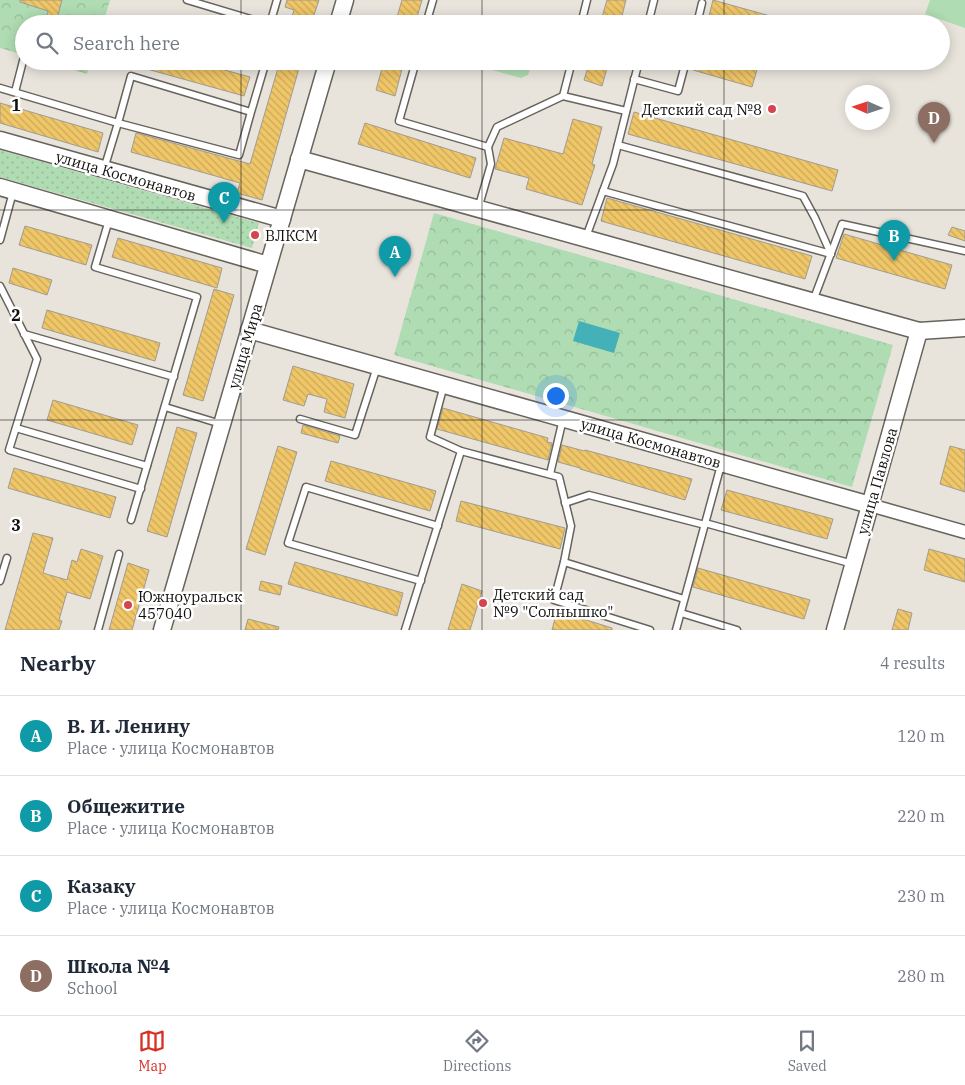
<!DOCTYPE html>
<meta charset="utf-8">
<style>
body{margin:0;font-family:"IBM Plex Serif",serif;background:#f6f6f7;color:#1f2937}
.compass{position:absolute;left:845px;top:85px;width:45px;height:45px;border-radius:50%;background:#fff;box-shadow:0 2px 12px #0003;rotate:273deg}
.you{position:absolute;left:555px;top:395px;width:18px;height:18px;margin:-12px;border:4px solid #fff;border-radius:50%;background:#1a73e8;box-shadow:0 0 0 8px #1a73e833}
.badge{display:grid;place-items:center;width:32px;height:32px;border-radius:50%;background:#d93025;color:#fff;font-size:16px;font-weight:700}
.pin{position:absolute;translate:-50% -41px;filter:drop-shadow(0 1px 2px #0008)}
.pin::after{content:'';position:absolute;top:26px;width:18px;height:15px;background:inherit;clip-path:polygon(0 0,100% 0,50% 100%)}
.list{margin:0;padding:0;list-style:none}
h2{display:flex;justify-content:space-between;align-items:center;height:65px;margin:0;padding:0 20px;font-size:21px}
h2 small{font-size:16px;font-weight:400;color:#747a83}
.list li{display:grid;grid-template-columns:32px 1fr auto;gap:15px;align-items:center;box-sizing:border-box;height:80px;padding:0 20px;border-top:1px solid #e0e1e3}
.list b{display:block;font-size:19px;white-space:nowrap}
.list p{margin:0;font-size:16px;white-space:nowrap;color:#747a83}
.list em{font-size:16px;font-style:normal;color:#747a83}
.icon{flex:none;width:28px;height:28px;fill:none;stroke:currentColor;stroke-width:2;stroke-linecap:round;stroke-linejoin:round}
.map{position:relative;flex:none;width:965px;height:630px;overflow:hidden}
.search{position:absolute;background:#fff;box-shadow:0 2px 12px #0003;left:15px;right:15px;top:15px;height:55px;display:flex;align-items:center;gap:12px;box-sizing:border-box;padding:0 18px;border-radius:28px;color:#747a83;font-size:19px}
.sheet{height:385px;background:#fff}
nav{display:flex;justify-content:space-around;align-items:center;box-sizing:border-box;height:70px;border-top:1px solid #e0e1e3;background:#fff;font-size:14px;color:#747a83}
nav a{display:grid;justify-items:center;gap:2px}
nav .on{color:#d93025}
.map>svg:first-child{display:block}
.grass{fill:url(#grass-dots)}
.park{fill:url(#park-crowns)}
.garden{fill:#afdcb2}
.water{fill:#44b0b7}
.building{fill:url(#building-back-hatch);stroke:#9f9c94}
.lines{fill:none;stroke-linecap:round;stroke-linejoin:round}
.service-casing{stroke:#67645d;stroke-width:9}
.minor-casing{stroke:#67645d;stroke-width:15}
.tertiary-casing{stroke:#67645d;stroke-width:19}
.service{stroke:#fff;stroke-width:6}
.minor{stroke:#fff;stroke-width:12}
.tertiary{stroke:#fff;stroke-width:16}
.grid{fill:none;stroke:#11100d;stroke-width:1;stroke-opacity:0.55}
.poi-dot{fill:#d54550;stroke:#fff;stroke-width:2}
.labels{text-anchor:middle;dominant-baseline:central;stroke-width:5;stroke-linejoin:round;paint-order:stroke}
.poi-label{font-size:15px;fill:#11100d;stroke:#fff;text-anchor:start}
.street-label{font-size:15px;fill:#11100d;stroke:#fff}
.grid-label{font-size:16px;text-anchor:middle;font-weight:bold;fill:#11100d;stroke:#fff;stroke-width:5;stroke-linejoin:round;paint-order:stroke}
</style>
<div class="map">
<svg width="965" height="630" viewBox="0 0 965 630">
<defs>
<pattern id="grass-dots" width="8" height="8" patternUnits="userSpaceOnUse" patternTransform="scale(1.25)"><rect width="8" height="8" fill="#afdcb2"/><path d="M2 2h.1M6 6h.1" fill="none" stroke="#96bc98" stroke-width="1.8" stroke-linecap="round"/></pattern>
<pattern id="park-crowns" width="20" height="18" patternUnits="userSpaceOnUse" patternTransform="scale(1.25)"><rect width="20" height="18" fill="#afdcb2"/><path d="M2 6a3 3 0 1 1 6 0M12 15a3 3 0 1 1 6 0" fill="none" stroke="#96bc98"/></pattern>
<pattern id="building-back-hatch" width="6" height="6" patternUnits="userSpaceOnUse" patternTransform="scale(1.25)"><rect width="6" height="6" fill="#efc668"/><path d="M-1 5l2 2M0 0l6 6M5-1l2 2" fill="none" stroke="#cca959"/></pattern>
</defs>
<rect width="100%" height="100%" fill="#e8e4dc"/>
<path class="grass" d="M0 150 259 223 252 248 0 177Z"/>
<g class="park">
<path d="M0 0H110L103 24H24V55L0 48Z"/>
<path d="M44 61H91L87 74Z"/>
<path d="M434 213 893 345 852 487 394 355Z"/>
</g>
<g class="garden">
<path d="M930 0H965V28L925 14Z"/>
<path d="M460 61H533L528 75 521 78Z"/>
</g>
<path class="water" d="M579 321 620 333 614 353 573 341Z"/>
<g class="building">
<path d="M20 0H62L58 15 79 21V24H45L48 11 20 2Z"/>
<path d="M287 0H319L311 24H290L294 10 285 7Z"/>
<path d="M402 0H422L415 24H395Z"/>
<path d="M607 0H626L620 24H600Z"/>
<path d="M713 0 770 16 768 24H719L708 20Z"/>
<path d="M129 61H192L250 77 244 96 129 64Z"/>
<path d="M280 61H301L262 200 237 193 240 183 131 152 136 133 250 164Z"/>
<path d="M384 61H404L395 96 376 90Z"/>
<path d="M590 61H609L602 86 584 80Z"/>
<path d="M695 61H743L758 66 752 87 693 70Z"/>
<path d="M0 103 103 133 98 152 0 123Z"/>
<path d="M634 112 838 170 832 191 628 134Z"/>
<path d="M573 119 602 127 592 164 595 165 582 205 526 189 529 178 495 169 504 138 563 154Z"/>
<path d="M365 123 476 158 470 178 358 144Z"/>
<path d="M607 198 812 256 805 279 601 221Z"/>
<path d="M25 226 92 245 86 265 19 245Z"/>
<path d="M952 227 965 231V241L948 235Z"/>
<path d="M844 234 952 265 945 289 836 258Z"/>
<path d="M118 238 222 268 217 288 112 257Z"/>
<path d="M13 268 52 280 47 295 9 283Z"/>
<path d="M214 289 234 295 203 401 183 395Z"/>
<path d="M47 310 160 343 155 361 42 328Z"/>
<path d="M293 366 354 384 345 418 324 412 327 399 308 394 304 406 283 400Z"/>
<path d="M53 400 138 425 132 445 47 420Z"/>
<path d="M443 408 548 438 547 442 552 443 548 460 437 429Z"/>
<path d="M303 425 340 436 338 443 301 433Z"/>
<path d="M177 427 197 433 167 537 147 531Z"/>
<path d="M562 445 584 451 585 450 692 479 685 500 580 469V468L558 462Z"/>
<path d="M278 446 297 452 265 555 246 549Z"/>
<path d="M950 446 965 450V492L940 484Z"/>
<path d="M331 461 436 491 430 511 325 481Z"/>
<path d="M14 468 116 497 110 518 8 488Z"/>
<path d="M727 490 833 519 827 539 721 510Z"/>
<path d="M461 501 565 528 560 549 456 521Z"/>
<path d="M33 533 53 538 43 573 67 580 72 560 77 562 81 549 103 556 90 599 67 592 59 620 62 621 59 630H5Z"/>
<path d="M929 549 965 559V582L924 570Z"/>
<path d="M295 562 403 593 397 616 288 584Z"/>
<path d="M128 563 149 570 132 630H109Z"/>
<path d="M698 568 810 600 804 619 693 587Z"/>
<path d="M261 581 282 586 280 595 259 590Z"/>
<path d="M462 584 482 591 470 630H448Z"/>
<path d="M898 609 912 613 908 630H892Z"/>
<path d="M557 611 612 628V630H552Z"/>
<path d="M248 619 279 627 278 630H245Z"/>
</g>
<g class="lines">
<g class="service-casing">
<g id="service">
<path d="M187 0 267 24"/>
<path d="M270 24 277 0"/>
<path d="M426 24 433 0"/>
<path d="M581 24 587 0"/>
<path d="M648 24 654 0"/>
<path d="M697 24 702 3"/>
<path d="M416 61 399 121 488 147"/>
<path d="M634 79 678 91 686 61"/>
<path d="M0 88 118 123 104 169"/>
<path d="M15 92 24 57"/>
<path d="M563 96 572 61"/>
<path d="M251 112 239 155 118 123 131 76 251 112 266 61"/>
<path d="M618 145 803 196 815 218 831 254"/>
<path d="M603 191 831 254"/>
<path d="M478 209 491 164 488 147 497 127 563 96 626 111"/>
<path d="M109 220 95 267 197 297 131 520"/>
<path d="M586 237 613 164 639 61"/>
<path d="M0 240 13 192"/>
<path d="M0 286 37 359 9 450 141 489"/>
<path d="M813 301 842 224 965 251"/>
<path d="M24 334 174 377"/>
<path d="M165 407 221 424"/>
<path d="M300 419 355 435 377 367"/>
<path d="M16 428 147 466"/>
<path d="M461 451 559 477 571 526 564 562 554 600 650 630"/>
<path d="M550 474 563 419"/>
<path d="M565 503 589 495 705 525"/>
<path d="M705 523 853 564"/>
<path d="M564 562 684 599"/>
<path d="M0 581 7 558"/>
<path d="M421 581 288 543 306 487 438 526"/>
<path d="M681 613 737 630"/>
<path d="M98 630 119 554"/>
<path d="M405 630 461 451 430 437 444 385"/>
<path d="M676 630 721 465"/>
</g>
</g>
<g class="minor-casing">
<path id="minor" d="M870 505 965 532"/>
</g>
<g class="tertiary-casing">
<g id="tertiary">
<path d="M338 24 345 0"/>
<path d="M0 140 282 219"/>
<path d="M299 159 919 331 965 328"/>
<path d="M0 187 268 265"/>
<path d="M249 330 870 505"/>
<path d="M162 630 328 61"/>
<path d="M835 630 919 331"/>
</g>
</g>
<use href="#service" class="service"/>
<use href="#minor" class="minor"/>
<use href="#tertiary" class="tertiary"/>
</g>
<path class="grid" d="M241 0V24M482 0V24M724 0V24M241 61V630M482 61V630M724 61V630M0 210H965M0 420H965"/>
<g class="poi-dot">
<circle cx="772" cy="109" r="5"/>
<circle cx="255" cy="235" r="5"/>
<circle cx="483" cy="603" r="5"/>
<circle cx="128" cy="605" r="5"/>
</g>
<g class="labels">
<g class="poi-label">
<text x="762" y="109" text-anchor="end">Детский сад №8</text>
<text x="265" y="235">ВЛКСМ</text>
<text x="493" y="594">Детский сад<tspan x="493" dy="17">№9 "Солнышко"</tspan></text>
<text x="138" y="596">Южноуральск<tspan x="138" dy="17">457040</tspan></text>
</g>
<g class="street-label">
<text transform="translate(126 176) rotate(16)">улица Космонавтов</text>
<text transform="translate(245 346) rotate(-74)">улица Мира</text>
<text transform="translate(651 443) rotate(16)">улица Космонавтов</text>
<text transform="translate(877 481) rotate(-74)">улица Павлова</text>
</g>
</g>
<g class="grid-label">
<text x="16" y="111">1</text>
<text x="16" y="321">2</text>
<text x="16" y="531">3</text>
</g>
</svg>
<svg class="compass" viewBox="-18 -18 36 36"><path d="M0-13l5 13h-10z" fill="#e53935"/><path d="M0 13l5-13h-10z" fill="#747a83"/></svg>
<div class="you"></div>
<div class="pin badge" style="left:395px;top:277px;background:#0f9aa8">A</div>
<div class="pin badge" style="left:894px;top:261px;background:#0f9aa8">B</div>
<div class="pin badge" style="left:224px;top:223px;background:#0f9aa8">C</div>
<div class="pin badge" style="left:934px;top:143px;background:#8d6e63">D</div>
<div class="search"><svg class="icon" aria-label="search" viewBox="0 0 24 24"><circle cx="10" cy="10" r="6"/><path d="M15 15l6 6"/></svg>Search here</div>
</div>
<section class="sheet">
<h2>Nearby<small>4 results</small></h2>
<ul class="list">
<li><span class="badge" style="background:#0f9aa8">A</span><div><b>В. И. Ленину</b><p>Place · улица Космонавтов</p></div><em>120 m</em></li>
<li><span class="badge" style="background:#0f9aa8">B</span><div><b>Общежитие</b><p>Place · улица Космонавтов</p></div><em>220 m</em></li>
<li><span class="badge" style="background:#0f9aa8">C</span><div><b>Казаку</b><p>Place · улица Космонавтов</p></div><em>230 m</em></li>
<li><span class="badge" style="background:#8d6e63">D</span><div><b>Школа №4</b><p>School</p></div><em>280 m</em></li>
</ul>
</section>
<nav>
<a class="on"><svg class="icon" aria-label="map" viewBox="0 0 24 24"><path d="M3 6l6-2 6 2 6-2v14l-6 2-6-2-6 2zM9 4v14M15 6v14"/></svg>Map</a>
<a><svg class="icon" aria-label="directions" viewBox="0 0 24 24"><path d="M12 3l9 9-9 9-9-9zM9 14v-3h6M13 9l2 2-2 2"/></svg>Directions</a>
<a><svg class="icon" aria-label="saved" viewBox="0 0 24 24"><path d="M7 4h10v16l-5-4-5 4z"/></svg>Saved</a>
</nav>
